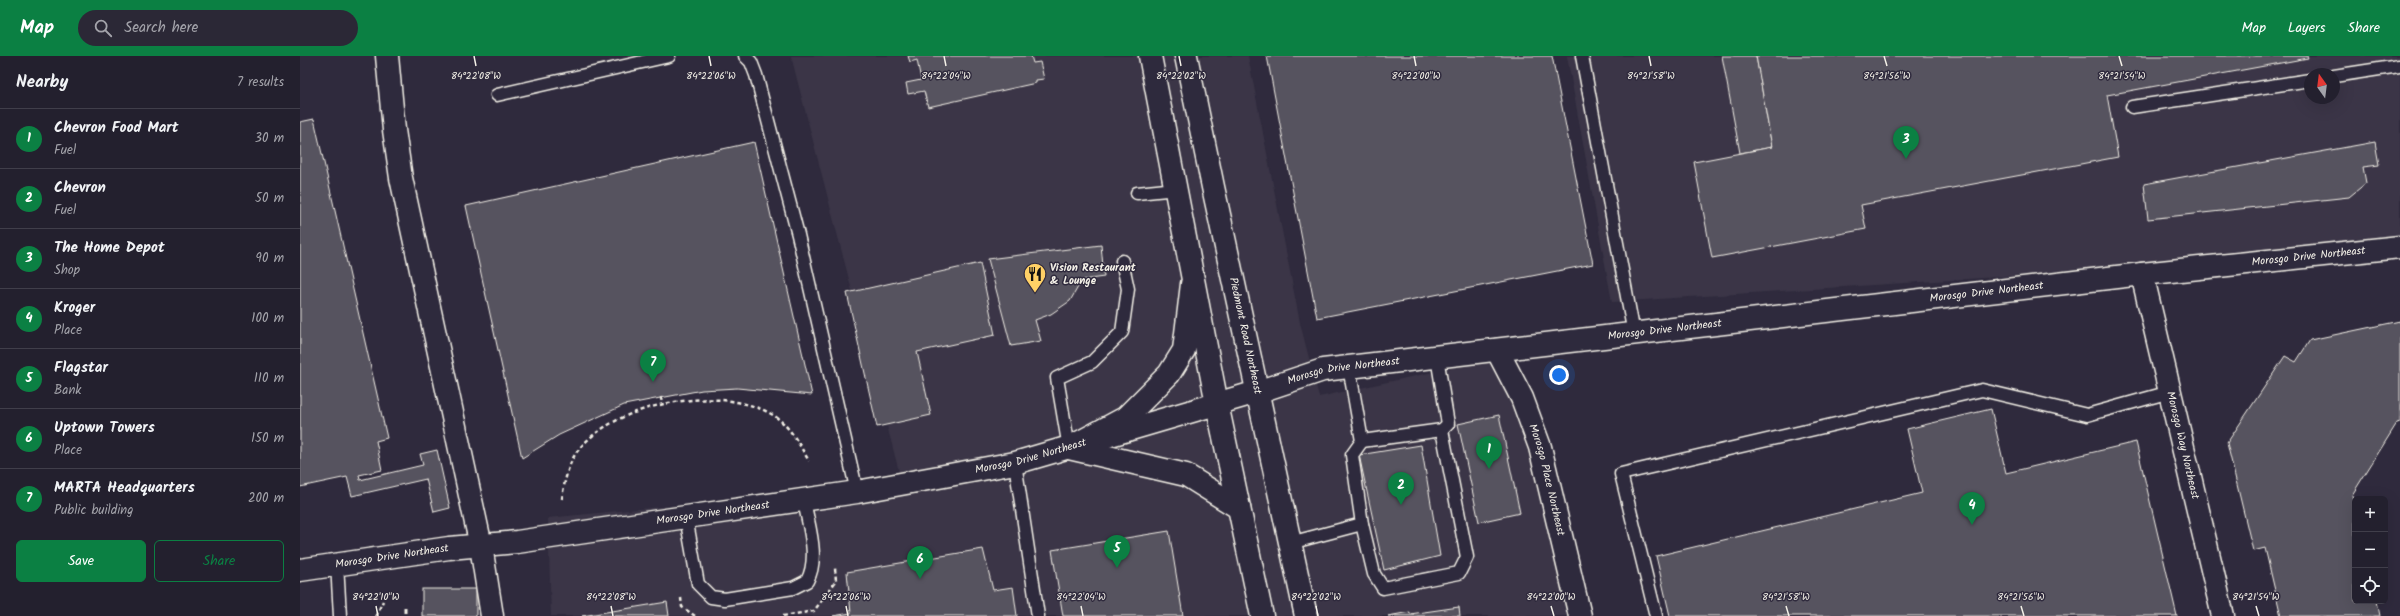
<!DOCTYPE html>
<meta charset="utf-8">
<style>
body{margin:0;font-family:Kalam,sans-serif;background:#2b2836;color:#f1f3f6}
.controls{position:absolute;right:12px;bottom:12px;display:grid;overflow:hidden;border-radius:6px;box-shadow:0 4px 16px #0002}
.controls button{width:36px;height:36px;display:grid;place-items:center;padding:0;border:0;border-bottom:1px solid #403e4a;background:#23202e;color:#f1f3f6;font:20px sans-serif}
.compass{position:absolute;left:2004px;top:12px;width:36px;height:36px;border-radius:50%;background:#23202e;box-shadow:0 4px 16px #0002;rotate:346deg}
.you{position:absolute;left:1259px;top:319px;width:14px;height:14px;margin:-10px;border:3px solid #fff;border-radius:50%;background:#1a73e8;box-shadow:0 0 0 6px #1a73e833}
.badge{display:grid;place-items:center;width:26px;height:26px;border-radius:50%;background:#0b8043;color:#fff;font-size:13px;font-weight:700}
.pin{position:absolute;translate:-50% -33px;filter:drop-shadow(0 1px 2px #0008)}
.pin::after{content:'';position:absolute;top:21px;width:14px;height:12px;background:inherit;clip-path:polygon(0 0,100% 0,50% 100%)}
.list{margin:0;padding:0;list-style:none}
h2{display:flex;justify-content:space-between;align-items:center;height:52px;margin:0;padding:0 16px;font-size:17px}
h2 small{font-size:13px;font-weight:400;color:#a3a3aa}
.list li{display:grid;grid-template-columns:26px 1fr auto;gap:12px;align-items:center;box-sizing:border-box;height:60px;padding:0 16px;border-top:1px solid #403e4a}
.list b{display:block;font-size:15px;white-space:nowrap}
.list p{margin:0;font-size:13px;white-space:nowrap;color:#a3a3aa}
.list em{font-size:13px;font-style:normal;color:#a3a3aa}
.actions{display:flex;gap:8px;padding:12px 16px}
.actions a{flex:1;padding:9px 0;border:1px solid #0b8043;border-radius:6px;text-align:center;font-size:14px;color:#0b8043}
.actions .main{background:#0b8043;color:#fff}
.icon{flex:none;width:22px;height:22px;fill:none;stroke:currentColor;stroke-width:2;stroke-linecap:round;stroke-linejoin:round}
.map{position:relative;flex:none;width:2100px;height:560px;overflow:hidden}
header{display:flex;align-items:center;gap:24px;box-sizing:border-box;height:56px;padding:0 20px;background:#0b8043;color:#fff}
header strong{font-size:19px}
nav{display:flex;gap:22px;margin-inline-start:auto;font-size:14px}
.search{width:280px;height:36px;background:#2b2836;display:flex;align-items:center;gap:10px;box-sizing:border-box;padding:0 14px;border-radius:22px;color:#a3a3aa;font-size:15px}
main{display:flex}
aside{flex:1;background:#23202e}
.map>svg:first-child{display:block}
.built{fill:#3b3647;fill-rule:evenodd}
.building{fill:#56525f;stroke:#f4f1e8}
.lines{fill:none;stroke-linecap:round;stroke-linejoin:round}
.service-casing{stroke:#f4f1e8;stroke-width:15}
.minor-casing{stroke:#f4f1e8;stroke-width:25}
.tertiary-casing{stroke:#f4f1e8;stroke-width:25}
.secondary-casing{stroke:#f4f1e8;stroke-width:25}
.path{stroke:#f4f1e8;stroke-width:2.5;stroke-dasharray:4 3;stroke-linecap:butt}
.service{stroke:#2f2a3d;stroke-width:12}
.minor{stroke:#2f2a3d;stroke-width:22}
.tertiary{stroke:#2f2a3d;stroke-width:22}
.secondary{stroke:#2f2a3d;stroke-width:22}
.rail{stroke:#f4f1e8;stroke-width:3;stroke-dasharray:6 3;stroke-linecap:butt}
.ticks{fill:none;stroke:#f4f1e8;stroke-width:1.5}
.labels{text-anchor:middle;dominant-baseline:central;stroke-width:3;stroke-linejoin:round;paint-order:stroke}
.street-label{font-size:11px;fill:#f4f1e8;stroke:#2f2a3d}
.poi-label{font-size:11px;font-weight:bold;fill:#f4f1e8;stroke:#2f2a3d;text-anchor:start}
.ticks-label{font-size:10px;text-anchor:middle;fill:#f4f1e8;stroke:#2f2a3d;stroke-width:3;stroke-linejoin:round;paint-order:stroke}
</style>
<header>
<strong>Map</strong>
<div class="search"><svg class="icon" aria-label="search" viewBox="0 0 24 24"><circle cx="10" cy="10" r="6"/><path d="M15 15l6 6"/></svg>Search here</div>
<nav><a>Map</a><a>Layers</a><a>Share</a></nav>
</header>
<main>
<aside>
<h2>Nearby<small>7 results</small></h2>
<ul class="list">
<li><span class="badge">1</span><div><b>Chevron Food Mart</b><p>Fuel</p></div><em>30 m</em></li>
<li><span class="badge">2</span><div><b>Chevron</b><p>Fuel</p></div><em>50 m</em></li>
<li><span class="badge">3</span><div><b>The Home Depot</b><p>Shop</p></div><em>90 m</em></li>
<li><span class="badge">4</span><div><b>Kroger</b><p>Place</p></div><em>100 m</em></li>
<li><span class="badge">5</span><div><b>Flagstar</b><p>Bank</p></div><em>110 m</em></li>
<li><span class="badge">6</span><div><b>Uptown Towers</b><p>Place</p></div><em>150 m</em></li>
<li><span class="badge">7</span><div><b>MARTA Headquarters</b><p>Public building</p></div><em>200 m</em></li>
</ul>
<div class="actions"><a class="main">Save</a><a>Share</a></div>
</aside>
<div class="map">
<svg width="2100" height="560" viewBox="0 0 2100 560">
<rect width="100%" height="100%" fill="#2f2a3d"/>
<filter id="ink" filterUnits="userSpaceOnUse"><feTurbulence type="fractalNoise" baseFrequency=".025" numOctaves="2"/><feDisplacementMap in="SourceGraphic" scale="8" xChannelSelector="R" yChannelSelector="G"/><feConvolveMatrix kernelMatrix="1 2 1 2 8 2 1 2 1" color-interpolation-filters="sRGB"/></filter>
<g filter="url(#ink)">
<g class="built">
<path d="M491 0H948L1000 267 1019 341 1207 300 1284 560H251L248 462 602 427Z"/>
<path d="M1267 0H2100V195L1312 246ZM2010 18H2034V42H2010Z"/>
</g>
<g class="building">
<path d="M608 0H731L733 7 740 6 744 23 736 24V27L628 51 624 35 608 38 606 27 621 24 617 4 610 6Z"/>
<path d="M967 0H1252L1293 208 1017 262Z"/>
<path d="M1422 0H1456L1472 91 1440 97Z"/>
<path d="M1456 0H2007L2008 2 1807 39 1818 101 1561 149 1566 173 1412 202 1394 106 1472 91Z"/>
<path d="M14 63 87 382 76 385 82 414 59 419 60 424 123 409 120 398 137 394 150 452 134 456 126 423 52 440 47 421 0 431V66Z"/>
<path d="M454 86 512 339 437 332 402 334 324 349 259 379 222 402 166 150Z"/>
<path d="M2075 86 2079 109 2063 111 2066 127 2049 141 1848 163 1844 128Z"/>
<path d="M801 189 804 221 782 224 770 245 751 258 735 264 741 285 711 290 688 203Z"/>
<path d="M680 207 695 279 617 296 631 359 577 371 547 237Z"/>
<path d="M2100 265V366L2097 367 2052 439 2055 451V545H2077L2080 560H1981L1965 492 1953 495 1927 387 1985 300 1996 306 2010 284Z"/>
<path d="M1691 353 1706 417 1836 386 1877 560H1370L1356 500 1622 437 1607 373Z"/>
<path d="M1199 359 1220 457 1179 466 1158 368Z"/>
<path d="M1121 389 1140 500 1084 514 1059 399Z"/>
<path d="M869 475 883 560H763L752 494Z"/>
<path d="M683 493 693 534 713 531 717 560H533L551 557 547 516Z"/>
<rect x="122" y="533" width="54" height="27"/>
<path d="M367 546 369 560H282Z"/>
<path d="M1159 551 1160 560H1088L1110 556V558Z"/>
</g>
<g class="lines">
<g class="service-casing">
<g id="service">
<path d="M445 0 451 6 456 19 498 179 557 436"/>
<path d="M1282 0 1334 278"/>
<path d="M2034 20 2099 10"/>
<path d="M197 39 369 0"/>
<path d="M1832 51 2010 24"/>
<path d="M837 137 876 133"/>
<path d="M1062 385 1142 374 1148 368 1137 301"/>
<path d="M769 392 757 322 792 306 822 276 828 233 822 205"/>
<path d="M715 407 738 560"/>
<path d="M386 461 398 528 411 541 425 543 493 532 507 525C520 501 508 469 504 444"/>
<path d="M1062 468 1074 518 1083 532 1159 517 1167 501 1142 374"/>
<path d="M990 487 1062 468 1052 399 1062 385 1049 311"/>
<path d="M37 508 40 560"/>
<path d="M1356 560 1321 418 1682 334 1787 359 1870 336"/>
</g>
</g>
<g class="minor-casing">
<g id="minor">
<path d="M87 0 94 74 101 122 181 490 192 560"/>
<path id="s1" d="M1842 218 1923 560"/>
<path id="s2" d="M1197 294 1222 342 1240 391 1280 560"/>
<path id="s3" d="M0 514 149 492 217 486 386 461 557 436 715 407 957 336 1023 314 1842 218 2100 191"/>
</g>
</g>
<g class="tertiary-casing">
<g id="tertiary">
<path d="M769 392 825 362 869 318 884 294 892 228"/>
<path d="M769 392 886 419 939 452"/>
</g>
</g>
<g class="secondary-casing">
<g id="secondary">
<path d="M850 0 917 348 962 560"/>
<path id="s4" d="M886 0 913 131 1006 560"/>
</g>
</g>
<g class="path">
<path d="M361 341 362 349"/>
<path d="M262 443C264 428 267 411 276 397 313 346 424 326 476 361 491 372 500 390 509 405"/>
<path d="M381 542 382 551 395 560"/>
<path d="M76 560 83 545"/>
<path d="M483 560 514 555 536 525 535 512"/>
</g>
<use href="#service" class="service"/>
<use href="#minor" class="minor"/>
<use href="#tertiary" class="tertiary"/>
<use href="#secondary" class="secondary"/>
<path class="rail" d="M105 551V560"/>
</g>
</g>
<path class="ticks" d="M174 0 176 10M409 0 411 10M644 0 646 10M879 0 881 10M1114 0 1116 10M1349 0 1351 10M1584 0 1587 10M1819 0 1822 10M76 550 78 560M311 550 313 560M546 550 548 560M781 550 783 560M1016 550 1018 560M1251 550 1254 560M1486 550 1489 560M1721 550 1724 560M1956 550 1959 560"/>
<defs>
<g id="restaurant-pin" transform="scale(1.15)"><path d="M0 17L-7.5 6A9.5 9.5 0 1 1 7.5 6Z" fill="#ffd166" stroke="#2f2a3d"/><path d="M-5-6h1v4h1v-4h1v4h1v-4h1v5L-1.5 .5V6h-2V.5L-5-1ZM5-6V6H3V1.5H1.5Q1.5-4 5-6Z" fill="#111"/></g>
</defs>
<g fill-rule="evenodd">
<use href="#restaurant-pin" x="735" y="218"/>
</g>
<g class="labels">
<g class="street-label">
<text stroke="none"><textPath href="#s3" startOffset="2037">Morosgo Drive Northeast</textPath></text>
<text stroke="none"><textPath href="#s3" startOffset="1713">Morosgo Drive Northeast</textPath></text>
<text stroke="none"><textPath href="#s3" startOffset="1389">Morosgo Drive Northeast</textPath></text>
<text stroke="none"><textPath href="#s4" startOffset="286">Piedmont Road Northeast</textPath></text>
<text stroke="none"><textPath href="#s3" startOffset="1065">Morosgo Drive Northeast</textPath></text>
<text stroke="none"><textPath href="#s1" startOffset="176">Morosgo Way Northeast</textPath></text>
<text stroke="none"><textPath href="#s3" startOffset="740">Morosgo Drive Northeast</textPath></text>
<text stroke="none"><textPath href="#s2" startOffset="140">Morosgo Place Northeast</textPath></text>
<text stroke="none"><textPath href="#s3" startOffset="417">Morosgo Drive Northeast</textPath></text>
<text stroke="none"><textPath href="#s3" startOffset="93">Morosgo Drive Northeast</textPath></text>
</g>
<g class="poi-label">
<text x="750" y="212">Vision Restaurant<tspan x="750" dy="13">&amp; Lounge</tspan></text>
</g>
</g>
<g class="ticks-label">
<text x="176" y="23">84°22'08"W</text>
<text x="1822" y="23">84°21'54"W</text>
<text x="411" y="23">84°22'06"W</text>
<text x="646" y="23">84°22'04"W</text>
<text x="881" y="23">84°22'02"W</text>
<text x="1116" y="23">84°22'00"W</text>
<text x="1351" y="23">84°21'58"W</text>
<text x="1587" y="23">84°21'56"W</text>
<text x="76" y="544">84°22'10"W</text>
<text x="311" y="544">84°22'08"W</text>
<text x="546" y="544">84°22'06"W</text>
<text x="781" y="544">84°22'04"W</text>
<text x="1016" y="544">84°22'02"W</text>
<text x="1251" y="544">84°22'00"W</text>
<text x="1486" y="544">84°21'58"W</text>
<text x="1721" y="544">84°21'56"W</text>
<text x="1956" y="544">84°21'54"W</text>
</g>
</svg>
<div class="controls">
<button>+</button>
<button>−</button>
<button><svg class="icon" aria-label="locate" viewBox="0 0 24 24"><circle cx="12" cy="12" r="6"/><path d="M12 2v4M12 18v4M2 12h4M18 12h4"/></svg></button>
</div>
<svg class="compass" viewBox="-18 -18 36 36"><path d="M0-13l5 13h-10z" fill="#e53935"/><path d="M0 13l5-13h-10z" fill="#a3a3aa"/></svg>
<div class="you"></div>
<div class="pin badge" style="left:1189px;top:413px">1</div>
<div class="pin badge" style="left:1101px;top:449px">2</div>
<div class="pin badge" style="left:1606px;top:103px">3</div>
<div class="pin badge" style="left:1672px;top:469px">4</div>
<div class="pin badge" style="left:817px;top:512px">5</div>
<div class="pin badge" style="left:620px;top:523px">6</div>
<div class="pin badge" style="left:353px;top:326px">7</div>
</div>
</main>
